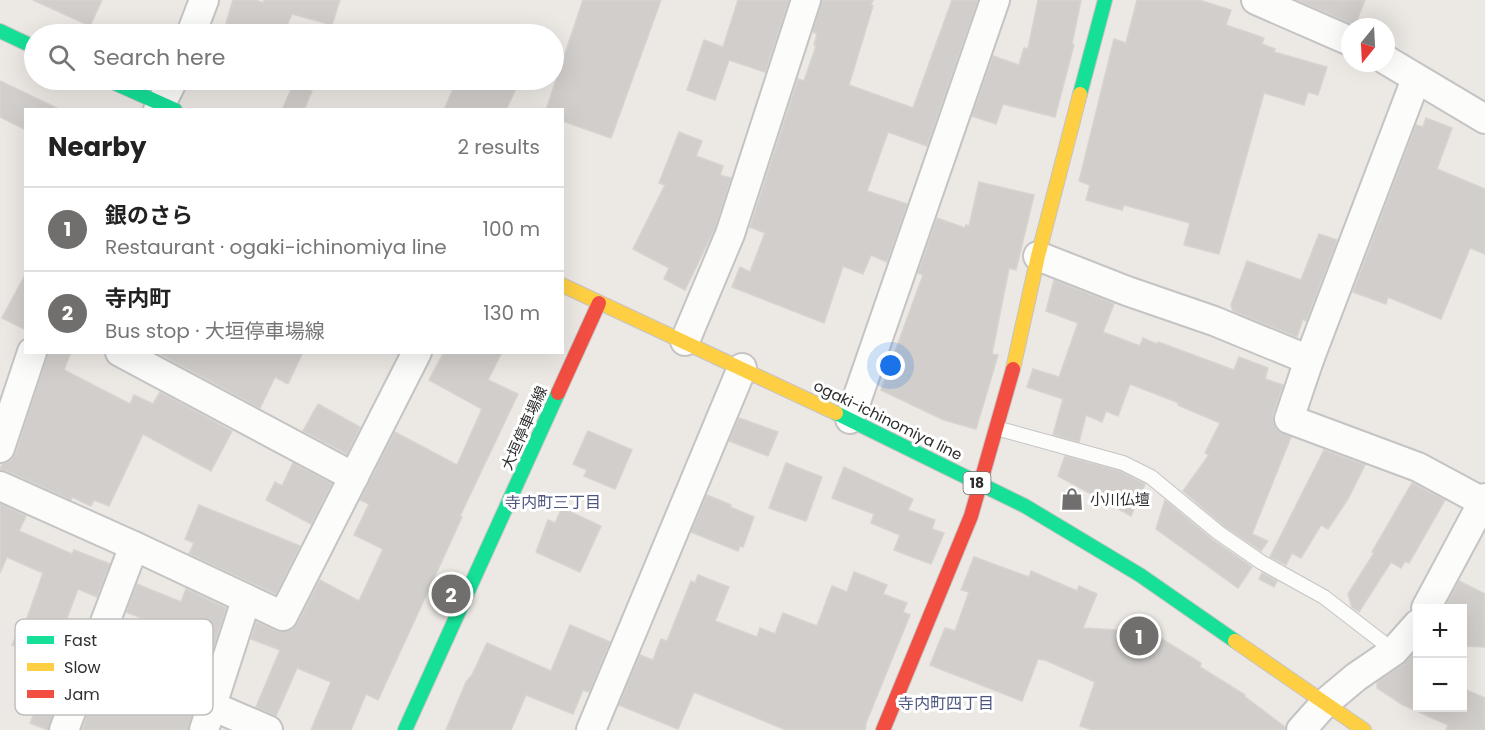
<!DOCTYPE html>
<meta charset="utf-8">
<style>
body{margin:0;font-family:Poppins,"Noto Sans JP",sans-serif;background:#f6f6f6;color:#222}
.controls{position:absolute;right:18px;bottom:18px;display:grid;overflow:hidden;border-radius:0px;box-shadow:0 6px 24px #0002}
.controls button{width:54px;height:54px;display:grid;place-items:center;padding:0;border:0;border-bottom:2px solid #e0e0e0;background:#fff;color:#222;font:30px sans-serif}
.compass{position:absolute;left:1341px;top:18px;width:54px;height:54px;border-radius:50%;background:#fff;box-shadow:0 6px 24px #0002;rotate:198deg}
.you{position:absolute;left:891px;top:366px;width:21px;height:21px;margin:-15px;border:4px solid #fff;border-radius:50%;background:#1a73e8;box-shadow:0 0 0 9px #1a73e833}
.badge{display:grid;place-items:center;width:39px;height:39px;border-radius:50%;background:#706f6e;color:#fff;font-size:20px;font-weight:700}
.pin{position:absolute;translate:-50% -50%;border:3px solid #fff;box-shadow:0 2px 6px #0006}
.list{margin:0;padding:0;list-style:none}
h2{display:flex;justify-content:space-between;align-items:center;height:78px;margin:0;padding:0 24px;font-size:26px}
h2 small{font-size:20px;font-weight:400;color:#767676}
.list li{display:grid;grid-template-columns:39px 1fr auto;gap:18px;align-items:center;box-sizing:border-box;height:84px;padding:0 24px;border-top:2px solid #e0e0e0}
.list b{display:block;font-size:22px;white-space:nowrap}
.list p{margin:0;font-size:20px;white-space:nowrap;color:#767676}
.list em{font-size:20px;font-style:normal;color:#767676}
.icon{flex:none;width:33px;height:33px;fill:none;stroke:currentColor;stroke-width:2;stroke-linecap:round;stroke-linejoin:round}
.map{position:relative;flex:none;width:1485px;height:730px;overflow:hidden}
.search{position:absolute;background:#fff;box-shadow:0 6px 24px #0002;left:24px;top:24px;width:540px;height:66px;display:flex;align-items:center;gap:15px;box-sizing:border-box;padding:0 21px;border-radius:33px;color:#767676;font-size:22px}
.panel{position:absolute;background:#fff;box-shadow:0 6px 24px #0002;left:24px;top:108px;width:540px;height:246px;border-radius:0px}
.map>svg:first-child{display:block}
.building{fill:#d1cecb;stroke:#d7d4d0;stroke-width:1.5}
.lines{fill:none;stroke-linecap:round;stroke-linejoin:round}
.lane-casing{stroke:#c5c4c5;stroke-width:16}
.street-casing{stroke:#c5c4c5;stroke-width:32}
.fast-casing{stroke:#c5c4c5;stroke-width:16}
.slow-casing{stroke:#c5c4c5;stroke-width:16}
.jam-casing{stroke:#c5c4c5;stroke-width:16}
.lane{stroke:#fcfcfb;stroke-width:14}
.street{stroke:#fcfcfb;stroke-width:28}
.fast{stroke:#16e098;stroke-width:14}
.slow{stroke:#ffcf43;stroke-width:14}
.jam{stroke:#f24e42;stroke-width:14}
.labels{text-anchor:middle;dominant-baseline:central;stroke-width:6;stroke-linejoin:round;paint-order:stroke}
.shield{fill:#fff;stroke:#6d6d6d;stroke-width:1.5}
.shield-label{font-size:14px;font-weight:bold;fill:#2e2e2e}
.street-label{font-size:15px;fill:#2e2e2e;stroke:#fff}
.poi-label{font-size:15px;fill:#2e2e2e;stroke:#fff;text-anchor:start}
.neighbourhood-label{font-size:16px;fill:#4d5680;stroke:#fff}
.key{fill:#fff;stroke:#c0c0c0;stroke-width:1.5}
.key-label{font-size:16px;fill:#2e2e2e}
</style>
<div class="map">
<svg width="1485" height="730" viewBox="0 0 1485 730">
<rect width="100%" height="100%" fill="#ece8e4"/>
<g class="building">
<path d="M33 0H102L90 26Z"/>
<path d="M233 0H255L264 3V0H340L332 25 292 14 283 34H231L235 27 226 23Z"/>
<path d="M583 0H661L611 138 562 121V110H546Z"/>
<path d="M738 0H789L765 72 729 60 715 100 687 90 704 40 723 47Z"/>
<path d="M822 0H873L871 5 873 6 849 85 913 108 952 0H978L927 146 888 132 867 191 907 204 887 262 871 255 863 274 843 266 824 323 732 287 740 267 750 272 765 233 750 227 798 79 804 81 816 46 814 45 817 34 813 32Z"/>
<path d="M1038 0H1081L1072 44 1074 45 1055 117 1003 104 996 124 972 116 993 56 1019 65 1024 48 1028 49Z"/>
<path d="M1137 0H1199L1231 10 1226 25 1264 38 1262 44 1275 49 1274 52 1327 67 1318 95 1308 92 1304 105 1264 93 1219 254 1184 245 1190 223 1124 205 1122 210 1086 200 1090 185 1079 181 1114 39 1126 43Z"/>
<path d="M1297 0H1365L1355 25Z"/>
<path d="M457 80H520L506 110H444Z"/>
<path d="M0 81 61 110H26V130L0 117Z"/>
<path d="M294 83 312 91 304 110H282Z"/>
<path d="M1426 118 1452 128 1437 169 1485 189V254L1470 248 1441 319 1388 297 1386 304 1353 292 1416 125 1423 127Z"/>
<path d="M679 132 702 141 696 156 723 166 720 175 731 178 715 228 685 290 664 279 669 268 633 249 665 185 659 183Z"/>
<path d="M979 182 1034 195 1016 270 1009 268 992 354 998 355 976 429 944 420 881 390 923 275 918 273 937 218 965 228 966 225 969 226Z"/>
<path d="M1319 234 1337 240 1306 321 1303 319 1297 337 1233 311 1231 305 1247 261 1301 280Z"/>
<path d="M26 273V330L2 318Z"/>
<path d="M1054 280 1114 304 1103 332 1140 346 1143 338 1157 344 1158 342 1234 370 1239 357 1268 368 1265 379 1283 385 1273 414V421L1277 430 1291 437 1252 534 1268 541 1261 551 1224 526 1183 491 1209 455 1205 453 1220 423 1178 405 1179 403 1130 384 1118 416 1106 411 1102 422 1086 415 1079 442 1053 435 1063 399 1027 387 1033 369 1059 377 1078 323 1046 311Z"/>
<path d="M48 352H71L64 370 130 404 134 395 153 404 160 392 232 431 211 471 143 434 109 506 94 500 91 506 72 497 71 500 7 471 0 470 2 464 10 461 16 453Z"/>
<path d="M156 352H303L288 384 275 377 260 408Z"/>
<path d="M444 352H502L488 380 518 394 460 516 462 517 378 700 366 694 351 730H311L331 682 297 668 276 716 256 707 280 650 251 639 256 622 277 631 284 632 292 630 298 623 320 580 359 601 383 549 354 535 369 504 360 500 395 432 457 465 482 409 429 380Z"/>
<path d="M318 404 360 427 347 454 303 431Z"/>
<path d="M739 418 778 432 768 456 729 441Z"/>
<path d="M588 431 632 450 615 489 584 476 587 470 573 464Z"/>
<path d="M1324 450 1365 465 1348 499 1328 529 1321 525 1301 558 1292 553 1286 565 1270 557Z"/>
<path d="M1065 456 1120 471 1145 484 1131 516 1058 476Z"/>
<path d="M293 463 332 484 311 524 266 500 275 482 282 486Z"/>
<path d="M786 463 822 477 806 521 769 508Z"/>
<path d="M844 467 913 499 908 510 935 520 932 529 944 533 931 564 894 550 900 535 871 523 874 514 832 498Z"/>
<path d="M1412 483 1445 500 1409 563 1405 561 1401 568 1391 562 1359 612 1352 607 1348 594 1374 553 1372 552Z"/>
<path d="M707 495 731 505 730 507 754 517 743 547 740 546 738 551 691 532Z"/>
<path d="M1165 500 1213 540 1252 567 1238 588 1156 529Z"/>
<path d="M0 504 26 516 19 531 72 554 74 550 110 564 97 597 78 589 64 626 83 633 48 730 30 723 56 662 12 645 23 620 26 621 43 573 7 557 0 573Z"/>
<path d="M199 505 300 546 276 594 189 554 194 543 185 539Z"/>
<path d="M562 508 601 526 580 572 536 552 548 520 555 523Z"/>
<path d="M974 557 1029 577 1031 571 1077 591 1079 586 1097 594 1083 628 1117 630 1148 645 1154 634 1201 663 1200 667 1245 695 1244 696 1285 727V730H1093L1080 726 1095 682 1045 660 1038 659 1022 701 930 665 945 628 955 631 969 592 961 590Z"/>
<path d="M854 572 887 585 883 594 907 603 903 612 910 615 866 723 865 730H786L694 692 678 729 619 705 640 655 653 660 661 639 667 641 691 581 695 583 698 575 729 587 715 621 757 637 760 628 775 634 783 613 817 626 832 586 847 592Z"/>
<path d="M1262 573 1277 581 1274 587 1259 579Z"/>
<path d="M1459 581 1485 594V647L1462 646V609H1444Z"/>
<path d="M137 584 181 602 186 589 226 608 188 730H82L112 650 155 668 170 629 126 612Z"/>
<path d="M570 625 610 642 589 692 583 690 573 714 526 695 511 730H446L466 682 472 675 487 643 551 671Z"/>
<path d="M1418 649V708H1462V688L1485 698V730H1446L1448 725 1403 705 1377 688V682L1404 664Z"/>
</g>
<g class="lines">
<g class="lane-casing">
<path id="lane" d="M996 428 1123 463 1151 477 1219 533 1261 562 1324 597 1394 651"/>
</g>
<g class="street-casing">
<g id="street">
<path d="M1256 0 1350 41"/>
<path d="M191 34 204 0"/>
<path d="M1386 60 1485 119"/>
<path d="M1416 79 1309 360 1289 419 1418 467 1483 502"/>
<path d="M158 110 173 80"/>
<path d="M1038 256 1127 291 1214 321 1309 360"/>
<path d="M685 341 730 234 806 0"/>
<path d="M120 352 354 477"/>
<path d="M850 419 995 0"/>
<path d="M0 448 32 352"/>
<path d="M0 486 134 546 283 616 417 352"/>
<path d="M1426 608 1485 498"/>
<path d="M212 706 268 730"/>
<path d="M64 730 134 546"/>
<path d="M204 730 246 600"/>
<path d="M591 730 742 368"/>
<path d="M1301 730 1325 703 1356 677 1394 651 1418 624"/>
</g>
</g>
<g class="fast-casing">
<g id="fast">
<path d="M0 31 34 47"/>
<path d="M108 80 175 110"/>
<path d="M1080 94 1105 0"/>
<path d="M836 413 1025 506 1140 575 1235 641"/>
<path d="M405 730 558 393"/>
</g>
</g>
<g class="slow-casing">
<g id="slow">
<path d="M562 285 836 413"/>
<path d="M1013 369 1038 256 1080 94"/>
<path d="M1235 641 1364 730"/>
</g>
</g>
<g class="jam-casing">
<g id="jam">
<path d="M558 393 599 303"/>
<path d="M883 730 971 516 1013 369"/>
</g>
</g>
<use href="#lane" class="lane"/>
<use href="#street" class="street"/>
<use href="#fast" class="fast"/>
<use href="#slow" class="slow"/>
<use href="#jam" class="jam"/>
</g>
<defs>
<g id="shop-bare" transform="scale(1.8)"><path d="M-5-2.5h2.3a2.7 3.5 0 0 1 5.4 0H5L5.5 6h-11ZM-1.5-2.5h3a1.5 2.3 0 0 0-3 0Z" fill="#706f6e" stroke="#fff" stroke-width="2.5" paint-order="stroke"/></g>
</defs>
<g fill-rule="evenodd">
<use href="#shop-bare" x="1072" y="499"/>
</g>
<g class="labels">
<rect class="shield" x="963.5" y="472" width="27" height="22" rx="4.5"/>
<g class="shield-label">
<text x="977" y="483">18</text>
</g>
<g class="street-label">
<text transform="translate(888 420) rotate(26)">ogaki-ichinomiya line</text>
<text transform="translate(524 428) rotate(-66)">大垣停車場線</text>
</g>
<g class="poi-label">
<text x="1090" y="499">小川仏壇</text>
</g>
<g class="neighbourhood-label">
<text x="553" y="502">寺内町三丁目</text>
<text x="946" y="703">寺内町四丁目</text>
</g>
</g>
<rect x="15" y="619" width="198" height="96" rx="9" class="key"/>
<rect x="27" y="636" width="27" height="8" fill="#16e098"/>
<rect x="27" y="663" width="27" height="8" fill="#ffcf43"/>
<rect x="27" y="690" width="27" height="8" fill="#f24e42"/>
<g class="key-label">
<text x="64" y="646">Fast</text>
<text x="64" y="673">Slow</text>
<text x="64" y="700">Jam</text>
</g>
</svg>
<div class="controls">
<button>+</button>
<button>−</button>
</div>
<svg class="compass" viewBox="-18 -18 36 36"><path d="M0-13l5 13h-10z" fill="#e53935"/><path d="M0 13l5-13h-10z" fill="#767676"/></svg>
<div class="you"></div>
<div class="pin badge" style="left:1139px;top:636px">1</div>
<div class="pin badge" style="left:451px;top:594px">2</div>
<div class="search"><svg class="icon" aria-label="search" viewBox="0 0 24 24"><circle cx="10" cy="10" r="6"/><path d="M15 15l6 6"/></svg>Search here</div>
<section class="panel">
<h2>Nearby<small>2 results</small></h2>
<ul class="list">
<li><span class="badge">1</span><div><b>銀のさら</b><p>Restaurant · ogaki-ichinomiya line</p></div><em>100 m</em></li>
<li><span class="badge">2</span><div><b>寺内町</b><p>Bus stop · 大垣停車場線</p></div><em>130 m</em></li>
</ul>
</section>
</div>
